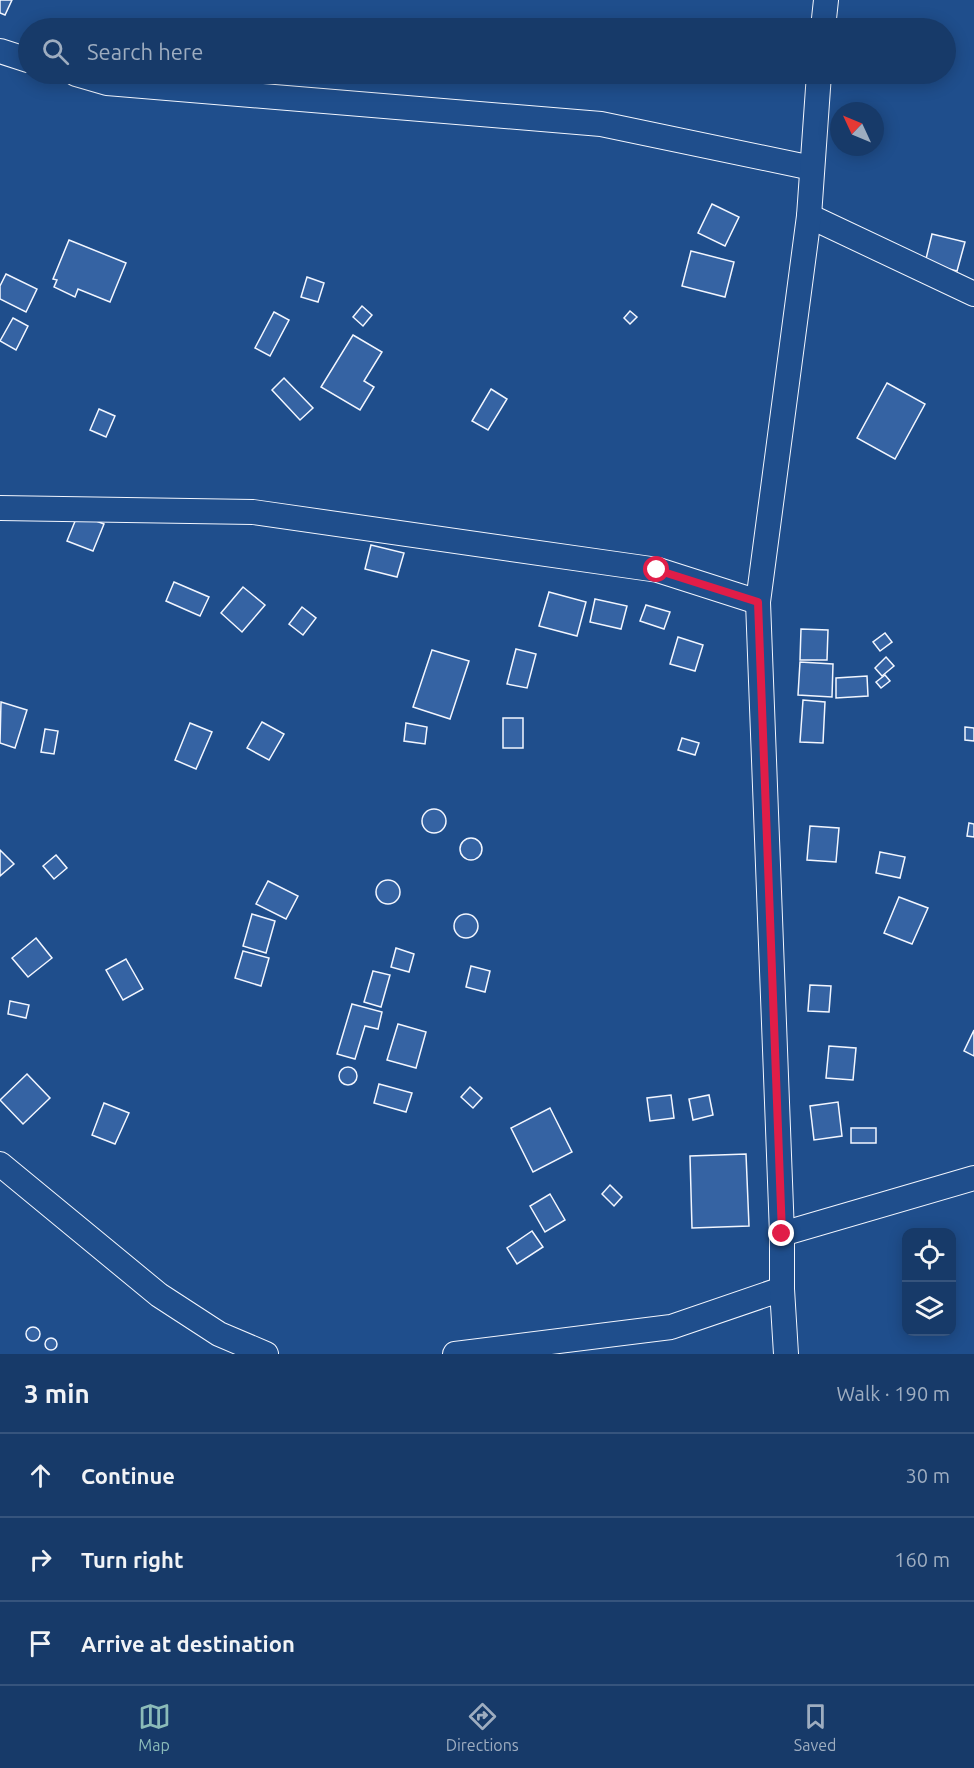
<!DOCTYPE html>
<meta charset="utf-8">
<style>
body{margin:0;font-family:Ubuntu,sans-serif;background:#244571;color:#f1f3f6}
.controls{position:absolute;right:18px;bottom:18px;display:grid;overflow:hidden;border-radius:12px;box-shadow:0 3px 15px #0003}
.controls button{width:54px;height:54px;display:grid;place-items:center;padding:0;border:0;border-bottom:2px solid #36547d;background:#173a69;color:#f1f3f6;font:30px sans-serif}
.compass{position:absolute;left:830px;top:102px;width:54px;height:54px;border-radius:50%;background:#173a69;box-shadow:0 3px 15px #0003;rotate:314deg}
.stop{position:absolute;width:18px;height:18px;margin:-14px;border:4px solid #e11d48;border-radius:50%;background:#fff}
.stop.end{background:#e11d48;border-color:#fff;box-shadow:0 2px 6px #0008}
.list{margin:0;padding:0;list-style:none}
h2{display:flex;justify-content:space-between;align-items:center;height:78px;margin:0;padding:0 24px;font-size:26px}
h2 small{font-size:20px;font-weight:400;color:#9eadc0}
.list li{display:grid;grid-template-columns:39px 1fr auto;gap:18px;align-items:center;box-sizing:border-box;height:84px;padding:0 24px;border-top:2px solid #36547d}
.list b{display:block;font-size:22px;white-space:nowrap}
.list em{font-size:20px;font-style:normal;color:#9eadc0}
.icon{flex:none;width:33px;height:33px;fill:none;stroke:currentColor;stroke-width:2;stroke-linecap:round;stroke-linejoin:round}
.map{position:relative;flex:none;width:974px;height:1354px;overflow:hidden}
.search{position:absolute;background:#173a69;box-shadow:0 3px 15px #0003;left:18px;right:18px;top:18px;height:66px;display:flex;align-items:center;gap:15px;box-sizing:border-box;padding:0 21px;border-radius:33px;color:#9eadc0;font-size:22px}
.sheet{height:330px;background:#173a69}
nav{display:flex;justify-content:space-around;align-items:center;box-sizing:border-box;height:84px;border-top:2px solid #36547d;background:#173a69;font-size:16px;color:#9eadc0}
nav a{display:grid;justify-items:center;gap:3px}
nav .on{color:#8bbbb9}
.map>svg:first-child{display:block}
.building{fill:#3563a3;stroke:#f2f6ff;stroke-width:1.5}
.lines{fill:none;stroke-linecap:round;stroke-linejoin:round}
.street-casing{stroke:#f2f6ff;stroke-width:26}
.street{stroke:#1f4e8c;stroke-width:24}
.route{stroke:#e11d48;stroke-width:8}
</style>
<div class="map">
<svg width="974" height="1354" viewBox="0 0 974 1354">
<rect width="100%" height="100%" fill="#1f4e8c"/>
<g class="building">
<path d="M0 0H12L5 15 0 13Z"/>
<path d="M712 204 739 217 725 246 698 233Z"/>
<path d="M932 234 965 242 957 271 925 263Z"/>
<path d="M69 240 126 263 110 302 78 289 75 297 54 287 57 280 53 279Z"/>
<path d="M691 251 734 262 725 297 682 286Z"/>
<path d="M6 274 37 289 26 312 0 299V286Z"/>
<path d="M307 277 324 283 318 302 301 297Z"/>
<path d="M362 306 372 315 363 326 353 317Z"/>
<path d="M630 311 637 317 630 324 624 318Z"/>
<path d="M274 312 289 320 270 356 255 348Z"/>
<path d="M13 318 28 326 16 350 0 341Z"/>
<path d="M353 335 382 352 364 381 374 387 360 410 321 387Z"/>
<path d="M284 378 313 408 300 420 272 390Z"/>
<path d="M887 383 925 404 895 459 857 438Z"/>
<path d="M491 389 507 399 488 430 472 421Z"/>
<path d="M99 409 115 416 106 437 90 430Z"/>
<path d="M78 514 104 524 93 551 67 541Z"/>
<path d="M371 545 404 553 397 577 365 569Z"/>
<path d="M174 582 209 597 200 616 166 601Z"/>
<path d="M243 587 265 605 242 632 221 613Z"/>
<path d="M549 592 586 602 577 636 539 626Z"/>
<path d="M595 599 627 606 621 629 590 622Z"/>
<path d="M646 605 670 612 664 629 640 621Z"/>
<path d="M302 607 316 618 303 635 289 624Z"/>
<path d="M801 629 828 630 827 660H800Z"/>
<path d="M885 633 892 642 880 651 873 642Z"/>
<path d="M678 637 703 645 695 671 670 664Z"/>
<path d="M516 649 536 654 527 688 507 684Z"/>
<path d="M432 650 469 661 450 719 413 707Z"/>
<path d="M886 657 894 666 882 676 875 668Z"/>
<path d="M800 662 833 664 832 697 798 695Z"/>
<path d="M885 675 890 681 881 688 876 682Z"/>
<path d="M867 676 868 696 836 698V678Z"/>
<path d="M803 700 825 702 823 743 800 742Z"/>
<path d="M1 702 27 710 15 748 0 743Z"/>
<rect x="503" y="718" width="20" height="30"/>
<path d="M262 722 284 734 269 760 247 748Z"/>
<path d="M190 723 212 732 196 769 175 760Z"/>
<path d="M406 723 427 727 425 744 404 741Z"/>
<path d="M965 727 974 728V741L965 740Z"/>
<path d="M45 729 58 731 54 754 41 752Z"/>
<path d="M682 738 699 743 695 755 678 750Z"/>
<circle cx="434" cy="821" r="12"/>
<path d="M969 823 974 824V837L967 836Z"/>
<path d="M810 826 839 828 836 862 807 860Z"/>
<circle cx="471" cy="849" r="11"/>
<path d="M0 850 14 864 0 876Z"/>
<path d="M880 852 905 857 900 878 876 873Z"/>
<path d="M56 855 67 868 54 879 43 866Z"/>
<circle cx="388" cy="892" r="12"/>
<path d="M268 881 298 896 286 919 256 904Z"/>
<path d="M899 897 928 908 912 944 884 933Z"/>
<path d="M252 914 275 921 266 953 243 946Z"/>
<circle cx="466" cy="926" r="12"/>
<path d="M36 938 52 958 28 977 12 958Z"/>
<path d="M396 948 414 954 409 972 391 967Z"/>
<path d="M243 951 269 958 261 986 235 978Z"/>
<path d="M126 959 143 989 123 1000 106 970Z"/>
<path d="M471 966 490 971 485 992 466 987Z"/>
<path d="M373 971 390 975 381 1007 364 1002Z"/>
<path d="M810 985 831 986 829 1012 808 1011Z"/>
<path d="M10 1001 29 1005 26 1018 8 1014Z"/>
<path d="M352 1004 382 1012 378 1029 365 1026 355 1059 337 1054Z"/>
<path d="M398 1024 426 1032 416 1068 387 1060Z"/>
<path d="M974 1030V1056L964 1051Z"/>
<path d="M829 1046 856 1048 853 1080 826 1078Z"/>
<circle cx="348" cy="1076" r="9"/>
<path d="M27 1074 50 1098 23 1124 0 1100Z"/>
<path d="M379 1084 412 1093 406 1112 374 1103Z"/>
<path d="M470 1087 482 1098 473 1108 461 1097Z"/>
<path d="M671 1095 674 1118 650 1121 647 1098Z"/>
<path d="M709 1095 713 1115 693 1120 689 1099Z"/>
<path d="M838 1102 842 1136 814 1140 810 1106Z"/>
<path d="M104 1103 129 1113 115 1144 92 1135Z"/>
<path d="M550 1108 572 1152 533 1172 511 1128Z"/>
<rect x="851" y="1128" width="25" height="15"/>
<path d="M746 1154 749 1226 692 1228 690 1156Z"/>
<path d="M610 1185 622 1197 614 1206 602 1194Z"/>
<path d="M550 1194 565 1220 545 1232 530 1206Z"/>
<path d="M532 1231 543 1247 517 1264 507 1248Z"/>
<circle cx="33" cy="1334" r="7"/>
<circle cx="51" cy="1344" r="6"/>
</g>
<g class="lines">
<g class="street-casing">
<g id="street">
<path d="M823 28 826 0"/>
<path d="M0 51 28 60"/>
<path d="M76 74 107 83 601 124 812 168"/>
<path d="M809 216 974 294"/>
<path d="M0 508 253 512 658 570 758 602"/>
<path d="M0 1164 159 1295 219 1334 266 1354"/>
<path d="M782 1234 974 1178"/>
<path d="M455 1354 671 1327 782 1289"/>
<path d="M786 1354 782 1289V1234L758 602 809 216 819 74"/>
</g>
</g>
<use href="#street" class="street"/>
</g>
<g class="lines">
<path class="route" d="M657 570 758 602 782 1234"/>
</g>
</svg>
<div class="controls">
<button><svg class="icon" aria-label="locate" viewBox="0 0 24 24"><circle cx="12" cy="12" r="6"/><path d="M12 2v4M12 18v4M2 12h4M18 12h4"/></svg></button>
<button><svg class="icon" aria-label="layers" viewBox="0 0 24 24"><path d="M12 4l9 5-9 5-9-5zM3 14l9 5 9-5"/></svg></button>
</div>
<svg class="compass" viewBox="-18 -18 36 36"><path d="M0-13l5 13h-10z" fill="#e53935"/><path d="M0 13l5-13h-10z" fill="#9eadc0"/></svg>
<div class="stop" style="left:657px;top:570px"></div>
<div class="stop end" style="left:782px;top:1234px"></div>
<div class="search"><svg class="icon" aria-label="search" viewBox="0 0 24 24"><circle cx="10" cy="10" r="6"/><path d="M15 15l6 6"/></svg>Search here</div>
</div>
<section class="sheet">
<h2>3 min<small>Walk · 190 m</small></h2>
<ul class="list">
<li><svg class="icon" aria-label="ahead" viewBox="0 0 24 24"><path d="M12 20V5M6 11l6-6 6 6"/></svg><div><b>Continue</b></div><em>30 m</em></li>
<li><svg class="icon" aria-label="right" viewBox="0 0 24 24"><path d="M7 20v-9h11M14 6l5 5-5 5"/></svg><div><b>Turn right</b></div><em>160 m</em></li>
<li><svg class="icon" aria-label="arrive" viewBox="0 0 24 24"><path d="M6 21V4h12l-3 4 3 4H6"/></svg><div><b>Arrive at destination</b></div></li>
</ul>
</section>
<nav>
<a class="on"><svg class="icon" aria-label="map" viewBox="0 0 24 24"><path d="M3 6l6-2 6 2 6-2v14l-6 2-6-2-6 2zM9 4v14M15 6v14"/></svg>Map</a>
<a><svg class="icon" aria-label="directions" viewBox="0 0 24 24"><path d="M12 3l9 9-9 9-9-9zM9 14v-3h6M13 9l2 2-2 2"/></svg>Directions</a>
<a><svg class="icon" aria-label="saved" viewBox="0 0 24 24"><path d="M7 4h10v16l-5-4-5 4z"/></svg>Saved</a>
</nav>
